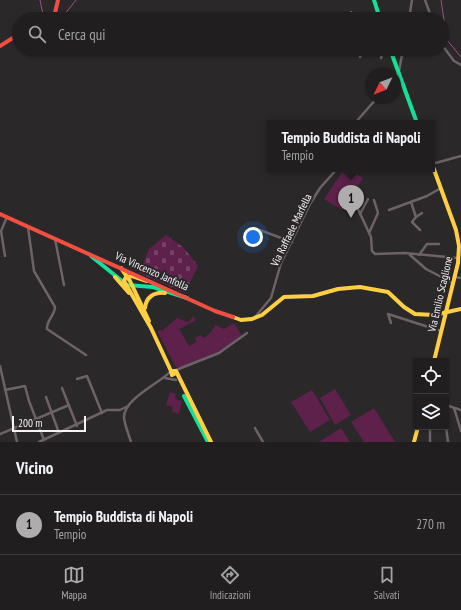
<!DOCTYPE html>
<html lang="it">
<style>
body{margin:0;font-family:"PT Sans Narrow",sans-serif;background:#2d2b2c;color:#f1f3f6}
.controls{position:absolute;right:12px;bottom:12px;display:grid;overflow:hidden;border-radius:0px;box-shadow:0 1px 3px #0004}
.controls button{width:36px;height:36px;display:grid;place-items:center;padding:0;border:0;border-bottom:1px solid #3d3c3d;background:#201e1f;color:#f1f3f6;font:20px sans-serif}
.compass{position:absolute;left:365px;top:68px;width:36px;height:36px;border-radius:50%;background:#201e1f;box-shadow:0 1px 3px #0004;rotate:227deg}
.scale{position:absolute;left:12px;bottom:10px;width:74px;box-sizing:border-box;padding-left:4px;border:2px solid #f6f3f5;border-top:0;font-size:11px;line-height:14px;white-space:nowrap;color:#f6f3f5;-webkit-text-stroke:3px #2b2729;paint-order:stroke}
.you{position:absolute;left:253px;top:237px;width:14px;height:14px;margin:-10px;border:3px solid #fff;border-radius:50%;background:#1a73e8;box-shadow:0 0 0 6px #1a73e833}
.badge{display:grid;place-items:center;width:26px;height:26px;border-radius:50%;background:#afacae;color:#111;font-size:13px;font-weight:700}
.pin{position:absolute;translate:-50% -33px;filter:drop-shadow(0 1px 2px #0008)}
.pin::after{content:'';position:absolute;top:21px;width:14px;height:12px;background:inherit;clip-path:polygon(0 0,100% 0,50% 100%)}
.popup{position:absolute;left:267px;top:120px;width:168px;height:52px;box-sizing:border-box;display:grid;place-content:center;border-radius:0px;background:#201e1f;filter:drop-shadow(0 1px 3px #0005);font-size:13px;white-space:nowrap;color:#a2a2a4}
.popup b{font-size:15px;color:#f1f3f6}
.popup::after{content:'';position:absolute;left:50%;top:100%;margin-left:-8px;border:8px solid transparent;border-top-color:#201e1f}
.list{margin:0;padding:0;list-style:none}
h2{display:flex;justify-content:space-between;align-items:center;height:52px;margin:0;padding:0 16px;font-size:17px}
h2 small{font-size:13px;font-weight:400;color:#a2a2a4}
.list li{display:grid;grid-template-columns:26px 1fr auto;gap:12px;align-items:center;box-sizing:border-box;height:60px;padding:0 16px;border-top:1px solid #3d3c3d}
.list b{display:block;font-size:15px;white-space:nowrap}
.list p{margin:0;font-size:13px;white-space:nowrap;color:#a2a2a4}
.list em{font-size:13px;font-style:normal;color:#a2a2a4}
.icon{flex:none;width:22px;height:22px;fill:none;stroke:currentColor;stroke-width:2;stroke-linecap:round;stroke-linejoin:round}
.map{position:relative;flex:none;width:461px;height:442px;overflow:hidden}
.search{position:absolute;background:#201e1f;box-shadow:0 1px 3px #0004;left:12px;right:12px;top:12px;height:44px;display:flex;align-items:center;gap:10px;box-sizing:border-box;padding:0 14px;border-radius:22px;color:#a2a2a4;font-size:15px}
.sheet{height:112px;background:#201e1f}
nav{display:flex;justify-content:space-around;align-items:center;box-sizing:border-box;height:56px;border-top:1px solid #3d3c3d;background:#201e1f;font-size:11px;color:#a2a2a4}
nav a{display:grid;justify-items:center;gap:2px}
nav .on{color:#afacae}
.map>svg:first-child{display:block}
.green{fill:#5d214b}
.cemetery{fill:url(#cemetery-stones)}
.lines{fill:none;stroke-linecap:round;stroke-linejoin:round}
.stream{stroke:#9a5381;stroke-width:1}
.street{stroke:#6c6268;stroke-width:2.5}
.fast{stroke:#16e098;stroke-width:4}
.slow{stroke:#ffcf43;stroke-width:4}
.jam{stroke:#f24e42;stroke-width:4}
.labels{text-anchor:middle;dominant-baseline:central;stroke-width:4;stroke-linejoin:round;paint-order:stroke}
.street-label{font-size:11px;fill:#f6f3f5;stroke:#2b2729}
</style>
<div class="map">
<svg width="461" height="442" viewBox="0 0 461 442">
<defs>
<pattern id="cemetery-stones" width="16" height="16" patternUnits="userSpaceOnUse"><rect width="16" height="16" fill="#5d214b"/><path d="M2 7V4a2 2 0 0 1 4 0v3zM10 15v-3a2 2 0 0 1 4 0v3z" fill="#754266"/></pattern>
</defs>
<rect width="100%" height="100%" fill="#2a2829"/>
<g class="green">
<path d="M344 169H348L363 178 342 210 324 199Z"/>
<path d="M194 316 195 321 179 329 189 346 196 342 195 338 201 335 203 338C209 336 212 331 215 325L224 329 234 323 242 336C227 347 195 369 176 367L157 331 160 330 162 331 177 318 188 322Z"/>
<path d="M335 389 351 415 335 425 320 398Z"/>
<path d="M312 390 330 420 310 432 291 402Z"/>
<path d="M170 392 176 394 175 399 182 401 179 414 172 412 173 407 166 405Z"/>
<path d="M374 408 395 442H364L351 422Z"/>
<path d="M341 428 350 442H319Z"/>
</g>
<path class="cemetery" d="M166 235 184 248 198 266 185 293 139 273 149 249Z"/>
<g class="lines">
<g class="stream">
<path d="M40 0 44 19"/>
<path d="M441 0 447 40 461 57"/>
<path d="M61 19 76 0"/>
</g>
<g class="street">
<path d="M425 0 432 19"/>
<path d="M350 19 351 12"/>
<path d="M409 19 412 0"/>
<path d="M442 45 454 61 461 65"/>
<path d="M376 49 382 55 381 58"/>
<path d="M360 57 364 49"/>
<path d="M395 78 399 71 403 49"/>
<path d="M355 123 377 98"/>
<path d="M432 164 461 156"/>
<path d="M411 202 416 217 412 222 420 230"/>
<path d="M358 209 371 237 372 251 375 254 405 253 458 258"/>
<path d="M389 210 427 196 441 188"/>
<path d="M360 214 368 199"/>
<path d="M416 217 422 213"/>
<path d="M28 227 34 271 55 307C55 315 46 321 47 329L86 355"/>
<path d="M254 228 292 242"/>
<path d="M369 233 378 213 374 200"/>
<path d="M55 239 64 285"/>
<path d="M410 255 426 269 453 283"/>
<path d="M419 255 427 244H439"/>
<path d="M5 256 1 231 7 217"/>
<path d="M454 277 461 278"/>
<path d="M255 317 271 298 281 263 310 204 320 188 337 169"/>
<path d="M391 323 388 314 441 331"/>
<path d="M0 366 17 442"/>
<path d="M176 370 219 353 247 333"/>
<path d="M165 378 176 380"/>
<path d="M77 379 87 376 102 413"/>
<path d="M62 388 77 426"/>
<path d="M5 390 25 386 29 401 44 440"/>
<path d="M46 397 59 433"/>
<path d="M446 405 461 410"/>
<path d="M454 408 461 431"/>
<path d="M446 427 448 442"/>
<path d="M255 428 263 442"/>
<path d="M0 434 69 405"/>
<path d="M39 442 107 410H120L128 406"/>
<path d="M131 442C129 435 125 426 124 418 123 399 159 384 171 371"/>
<path d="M430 442V427"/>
</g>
<g class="fast">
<path d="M374 0 380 19"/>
<path d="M390 49 417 123"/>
<path d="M91 256 127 285 153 287 187 298"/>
<path d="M184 396 208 442"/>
</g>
<g class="slow">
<path d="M432 164 456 230 459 246 458 263 434 361"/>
<path d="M121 268 130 281 149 321"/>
<path d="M115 277 129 293"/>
<path d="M147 281 132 276 126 277 124 281 151 328 171 371"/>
<path d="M145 308C146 297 154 292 165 293"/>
<path d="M233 317 241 320 252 319 262 315 284 297 313 296 338 289 360 287 388 292 404 307 415 314 434 315 461 309"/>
<path d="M176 373 172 375 171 371H176L211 442"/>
<path d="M414 442 418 427"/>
</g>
<g class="jam">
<path d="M50 19 55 13 58 0"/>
<path d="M0 46 19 34"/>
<path d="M0 214 215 311 233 317"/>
</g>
</g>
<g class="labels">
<g class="street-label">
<text transform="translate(291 230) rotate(-64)">Via Raffaele Marfella</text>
<text transform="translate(152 271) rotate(24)">Via Vincenzo Janfolla</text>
<text transform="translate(440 294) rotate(-77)">Via Emilio Scaglione</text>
</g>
</g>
</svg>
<div class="controls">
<button><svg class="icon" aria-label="locate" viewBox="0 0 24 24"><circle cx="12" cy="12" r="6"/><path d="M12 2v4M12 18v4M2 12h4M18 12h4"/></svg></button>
<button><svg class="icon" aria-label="layers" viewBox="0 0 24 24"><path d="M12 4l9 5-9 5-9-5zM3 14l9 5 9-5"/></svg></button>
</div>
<svg class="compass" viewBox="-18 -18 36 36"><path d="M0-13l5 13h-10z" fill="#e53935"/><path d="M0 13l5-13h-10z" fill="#a2a2a4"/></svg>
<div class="scale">200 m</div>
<div class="you"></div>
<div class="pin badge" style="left:351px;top:218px">1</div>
<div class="popup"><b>Tempio Buddista di Napoli</b>Tempio</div>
<div class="search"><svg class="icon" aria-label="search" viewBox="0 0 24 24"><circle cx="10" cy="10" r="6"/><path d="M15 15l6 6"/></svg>Cerca qui</div>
</div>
<section class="sheet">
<h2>Vicino<small></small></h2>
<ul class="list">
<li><span class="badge">1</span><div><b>Tempio Buddista di Napoli</b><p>Tempio</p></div><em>270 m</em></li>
</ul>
</section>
<nav>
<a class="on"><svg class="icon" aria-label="map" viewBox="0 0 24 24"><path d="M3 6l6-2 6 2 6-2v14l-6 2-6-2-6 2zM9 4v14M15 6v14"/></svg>Mappa</a>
<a><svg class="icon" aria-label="directions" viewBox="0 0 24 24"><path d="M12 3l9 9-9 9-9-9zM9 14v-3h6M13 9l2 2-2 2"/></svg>Indicazioni</a>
<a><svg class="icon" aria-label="saved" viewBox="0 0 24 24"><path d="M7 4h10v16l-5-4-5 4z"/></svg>Salvati</a>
</nav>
